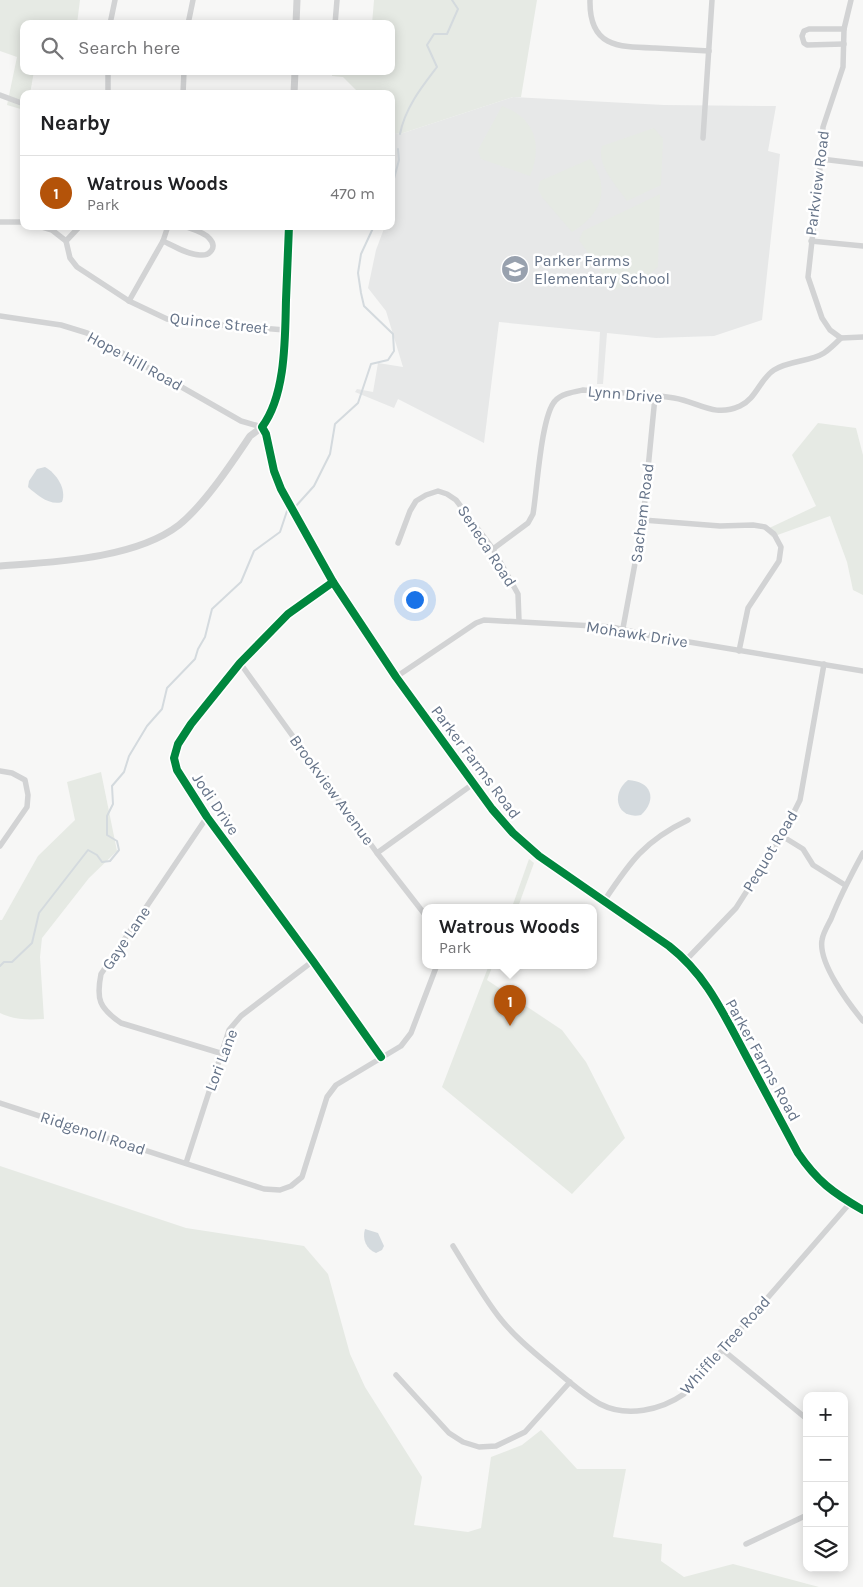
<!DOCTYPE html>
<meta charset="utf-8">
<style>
body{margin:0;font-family:Karla,sans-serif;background:#f2f2f2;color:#202124}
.controls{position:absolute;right:15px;bottom:15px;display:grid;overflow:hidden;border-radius:10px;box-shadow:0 2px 12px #0003}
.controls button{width:45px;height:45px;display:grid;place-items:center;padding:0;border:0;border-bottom:1px solid #e0e0e0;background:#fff;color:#202124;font:25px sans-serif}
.you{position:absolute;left:414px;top:599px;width:18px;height:18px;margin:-12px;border:4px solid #fff;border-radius:50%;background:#1a73e8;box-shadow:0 0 0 8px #1a73e833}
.badge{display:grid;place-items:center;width:32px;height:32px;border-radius:50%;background:#b45309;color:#fff;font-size:16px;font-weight:700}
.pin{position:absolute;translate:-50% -41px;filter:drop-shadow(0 1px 2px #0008)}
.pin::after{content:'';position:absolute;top:26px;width:18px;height:15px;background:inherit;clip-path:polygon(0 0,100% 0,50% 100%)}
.popup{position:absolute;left:422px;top:904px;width:175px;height:65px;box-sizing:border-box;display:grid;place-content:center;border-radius:10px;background:#fff;filter:drop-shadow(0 1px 4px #0005);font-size:16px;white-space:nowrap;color:#757577}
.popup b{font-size:19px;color:#202124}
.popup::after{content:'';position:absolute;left:50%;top:100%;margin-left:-10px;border:10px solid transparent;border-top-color:#fff}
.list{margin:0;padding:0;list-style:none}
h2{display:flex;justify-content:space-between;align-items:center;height:65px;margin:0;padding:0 20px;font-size:21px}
h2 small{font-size:16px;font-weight:400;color:#757577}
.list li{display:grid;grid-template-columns:32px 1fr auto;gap:15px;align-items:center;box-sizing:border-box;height:75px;padding:0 20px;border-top:1px solid #e0e0e0}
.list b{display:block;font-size:19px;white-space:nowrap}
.list p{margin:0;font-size:16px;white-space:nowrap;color:#757577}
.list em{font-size:16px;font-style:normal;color:#757577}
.icon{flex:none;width:28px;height:28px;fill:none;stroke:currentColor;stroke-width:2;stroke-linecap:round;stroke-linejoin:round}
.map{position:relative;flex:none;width:863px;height:1587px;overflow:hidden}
.search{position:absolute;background:#fff;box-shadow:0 2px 12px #0003;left:20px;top:20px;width:375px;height:55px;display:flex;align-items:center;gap:12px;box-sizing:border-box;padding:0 18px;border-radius:10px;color:#757577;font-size:19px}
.panel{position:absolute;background:#fff;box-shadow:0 2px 12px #0003;left:20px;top:90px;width:375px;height:140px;border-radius:10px}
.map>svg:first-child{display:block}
.built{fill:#e7e8e8}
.green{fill:#e6eae4}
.water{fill:#d4dade}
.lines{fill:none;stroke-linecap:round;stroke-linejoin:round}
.stream{stroke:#d4dade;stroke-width:2}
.minor{stroke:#d2d3d4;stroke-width:5.5}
.tertiary{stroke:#d2d3d4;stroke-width:7}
.cycleway-casing{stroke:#fff;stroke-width:11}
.cycleway{stroke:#00873e;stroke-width:8}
.labels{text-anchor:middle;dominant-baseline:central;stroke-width:5;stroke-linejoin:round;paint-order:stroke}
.street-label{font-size:16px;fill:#657388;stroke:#fff}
.poi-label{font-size:16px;fill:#657388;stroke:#fff;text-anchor:start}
</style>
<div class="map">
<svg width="863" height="1587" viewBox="0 0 863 1587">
<rect width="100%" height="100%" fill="#f7f7f6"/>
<path class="built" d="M513 97 664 105 776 106 768 151 780 154 762 320 714 336 656 338 607 333 603 384H597L600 332 499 322 484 443 398 399 394 408 355 392 357 389 373 392 378 363 403 367 386 311 368 288 376 250 385 226H391V132L400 134Z"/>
<g class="green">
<path d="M0 0H80L77 24H24V71H34L30 94H24V110L7 105 17 57 0 51Z"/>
<path d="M374 0H537L521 97H513L400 134 391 132V94H360L343 77 332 76V71H391V24H372Z"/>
<path d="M502 106C535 118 543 145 530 176L481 159 478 150Z"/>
<path d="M654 128 663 139 661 185 627 201C617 186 596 165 602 146Z"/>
<path d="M590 159C593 164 597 170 599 176 608 201 592 220 572 232L542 197 538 189 540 181Z"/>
<path d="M660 194 658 267 643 280 614 290 579 240 583 231Z"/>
<path d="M818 423 856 428 863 455V595L853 590 847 562 830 516 772 537 765 530 816 506 792 455Z"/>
<path d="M101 772 117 851 89 878 42 938 40 957 44 1019C28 1020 15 1020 0 1013V920H2L38 856 75 820 67 782Z"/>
<path d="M529 859 534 863 518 907H512Z"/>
<path d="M489 965H493L487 980 562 1030 586 1062 625 1138 572 1194 442 1087Z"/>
<path d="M0 1166 186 1228 304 1246 328 1274 350 1354 365 1387 422 1477 414 1525 468 1532 481 1528 491 1457 522 1445 541 1430 577 1469H626L613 1537 662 1544 661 1561 684 1577 733 1564 819 1587H0Z"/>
</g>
<g class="water">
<path d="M45 467C56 473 67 489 62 502 50 506 37 495 28 487L29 481 37 469Z"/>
<path d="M628 780C651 781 658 799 641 815 617 820 610 794 628 780Z"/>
<path d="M365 1229 378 1233 384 1246 382 1250 376 1253C366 1249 362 1239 365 1229Z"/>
</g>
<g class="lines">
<g class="stream">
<path d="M400 134C405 108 421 88 437 67L427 45 434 34H447L458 9 452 0"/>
<path d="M391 190 399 160 398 149"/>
<path d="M296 506 314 486 330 454 335 424 358 403 371 364 388 360 394 351 393 334 364 306 361 293 358 273 361 254 374 226"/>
<path d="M0 966 4 962H12L32 943 39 913 88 850 97 855 102 862 110 861 119 850 117 841 107 835V816L113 804 112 786 124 772 129 756 147 726 162 709 167 688 195 659 198 649 205 637 212 609 241 582 254 551 280 532 287 511"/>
</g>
<g class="minor">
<path d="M590 0C589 47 618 47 655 48 673 49 691 50 709 51"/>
<path d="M851 0 844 29 843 67 823 127 821 159 808 277 822 318 830 330 841 338 863 337"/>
<path d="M110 24 115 0"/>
<path d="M188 24 193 0"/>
<path d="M335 24 337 0"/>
<path d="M844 29H809L804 31 802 36 804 43 807 45 844 44"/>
<path d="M108 94V71"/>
<path d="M183 94 184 71"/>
<path d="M0 95 24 104"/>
<path d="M703 138 712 0"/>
<path d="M821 159 863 164"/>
<path d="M0 222H24"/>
<path d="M39 226 52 230 66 241 70 258 77 267 129 301 167 319 209 324 285 330"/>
<path d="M66 241 80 226"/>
<path d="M163 241C174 246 188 255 200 255 210 256 218 247 209 238 204 232 192 229 184 226"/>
<path d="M811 241 863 246"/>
<path d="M129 301 163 241 168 226"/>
<path d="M0 316 61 325 87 333 241 421 262 427"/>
<path d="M643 520 720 526 753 525 765 527 774 534 781 547 779 561 748 608 739 651"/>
<path d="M398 543 410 511 416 501 426 495 438 491 447 494 456 500 493 549 518 594 519 621"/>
<path d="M493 549 528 523 533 514C537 491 541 416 555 401 561 394 573 392 583 390 613 393 644 393 674 398 699 402 714 418 740 406 756 399 760 379 774 370 790 360 810 362 824 353 830 349 836 343 841 338"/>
<path d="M333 582 288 614 240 663 191 724 178 744 174 758 177 770 207 817 313 961 381 1057"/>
<path d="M623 628 643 520 655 397"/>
<path d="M240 663 377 853 426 916"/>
<path d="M396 677 476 623 484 620 612 627 647 635 863 671"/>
<path d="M0 771 12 773 25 780 28 795 27 807 0 846"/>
<path d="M207 817 101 974C96 999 99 1008 121 1023L220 1053"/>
<path d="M782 836 803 849 813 865 845 885"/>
<path d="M377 853 473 784"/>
<path d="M863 853C851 875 840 896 831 919 828 925 823 933 822 940 818 963 849 1004 863 1021"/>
<path d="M604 901C630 862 644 841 688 820"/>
<path d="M686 960 736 908 782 836 800 800 824 664"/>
<path d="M0 1103 264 1189 280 1190 291 1186 302 1177 327 1097 336 1085 401 1046 411 1033 437 965"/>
<path d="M186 1163 229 1030 241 1016 313 961"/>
<path d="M453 1246C468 1270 482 1295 499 1317 513 1335 531 1350 549 1365 564 1377 583 1395 600 1404 627 1418 661 1410 684 1394L850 1203"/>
<path d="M723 1350 807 1419"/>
<path d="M396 1375 449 1433 463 1442 479 1447 496 1446 525 1432 570 1382"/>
<path d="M844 1461V1479"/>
<path d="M746 1544 807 1515"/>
</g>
<g class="tertiary">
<path d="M296 24 297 0"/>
<path d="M294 94 295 71"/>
<path d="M289 226C288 251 287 275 286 300 285 338 286 395 262 427L266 434 274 471 281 489 333 582 396 677 492 809 513 833 539 856 669 946C706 975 722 1011 744 1052 762 1085 780 1119 798 1153 817 1181 833 1193 863 1210"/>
<path d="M0 566C54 562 135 559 179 525 204 505 232 463 250 436L262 427"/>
</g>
<g class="cycleway-casing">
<g id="cycleway">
<path d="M289 226C288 251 287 275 286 300 285 338 286 395 262 427L266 434 274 471 281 489 333 582 396 677 492 809 513 833 539 856 669 946C706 975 722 1011 744 1052 762 1085 780 1119 798 1153 817 1181 833 1193 863 1210"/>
<path d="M333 582 288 614 240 663 191 724 178 744 174 758 177 770 207 817 313 961 381 1057"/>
</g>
</g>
<use href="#cycleway" class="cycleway"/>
</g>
<defs>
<g id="school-disc" transform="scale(1.4375)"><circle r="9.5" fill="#98a1ae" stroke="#fff"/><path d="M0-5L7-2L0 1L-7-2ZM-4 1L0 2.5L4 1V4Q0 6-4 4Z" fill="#fff"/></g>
</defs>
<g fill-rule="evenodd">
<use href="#school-disc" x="515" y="269"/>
</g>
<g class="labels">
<g class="street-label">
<text transform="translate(817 183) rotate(-83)">Parkview Road</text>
<text transform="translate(219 323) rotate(6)">Quince Street</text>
<text transform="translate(135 361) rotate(29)">Hope Hill Road</text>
<text transform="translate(625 394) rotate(5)">Lynn Drive</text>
<text transform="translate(642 513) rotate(-83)">Sachem Road</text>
<text transform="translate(487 546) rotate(57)">Seneca Road</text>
<text transform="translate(637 634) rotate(9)">Mohawk Drive</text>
<text transform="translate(476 762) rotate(53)">Parker Farms Road</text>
<text transform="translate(332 790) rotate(54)">Brookview Avenue</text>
<text transform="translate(216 804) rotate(56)">Jodi Drive</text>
<text transform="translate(770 851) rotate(-59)">Pequot Road</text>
<text transform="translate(126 938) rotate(-56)">Gaye Lane</text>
<text transform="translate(221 1060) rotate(-69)">Lori Lane</text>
<text transform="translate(763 1060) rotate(61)">Parker Farms Road</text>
<text transform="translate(93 1133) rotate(18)">Ridgenoll Road</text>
<text transform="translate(725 1345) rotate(-48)">Whiffle Tree Road</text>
</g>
<g class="poi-label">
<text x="534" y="260">Parker Farms<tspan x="534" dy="18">Elementary School</tspan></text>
</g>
</g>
</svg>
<div class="controls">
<button>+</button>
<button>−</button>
<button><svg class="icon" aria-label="locate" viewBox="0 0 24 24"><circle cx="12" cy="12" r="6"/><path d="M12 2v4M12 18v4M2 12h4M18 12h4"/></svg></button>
<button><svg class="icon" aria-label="layers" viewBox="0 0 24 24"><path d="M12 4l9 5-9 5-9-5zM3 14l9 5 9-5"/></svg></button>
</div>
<div class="you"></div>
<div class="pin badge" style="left:510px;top:1026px">1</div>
<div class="popup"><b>Watrous Woods</b>Park</div>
<div class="search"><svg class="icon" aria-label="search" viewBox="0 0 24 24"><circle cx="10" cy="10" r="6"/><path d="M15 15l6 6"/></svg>Search here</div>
<section class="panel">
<h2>Nearby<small></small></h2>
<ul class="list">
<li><span class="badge">1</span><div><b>Watrous Woods</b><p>Park</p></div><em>470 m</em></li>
</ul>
</section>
</div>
